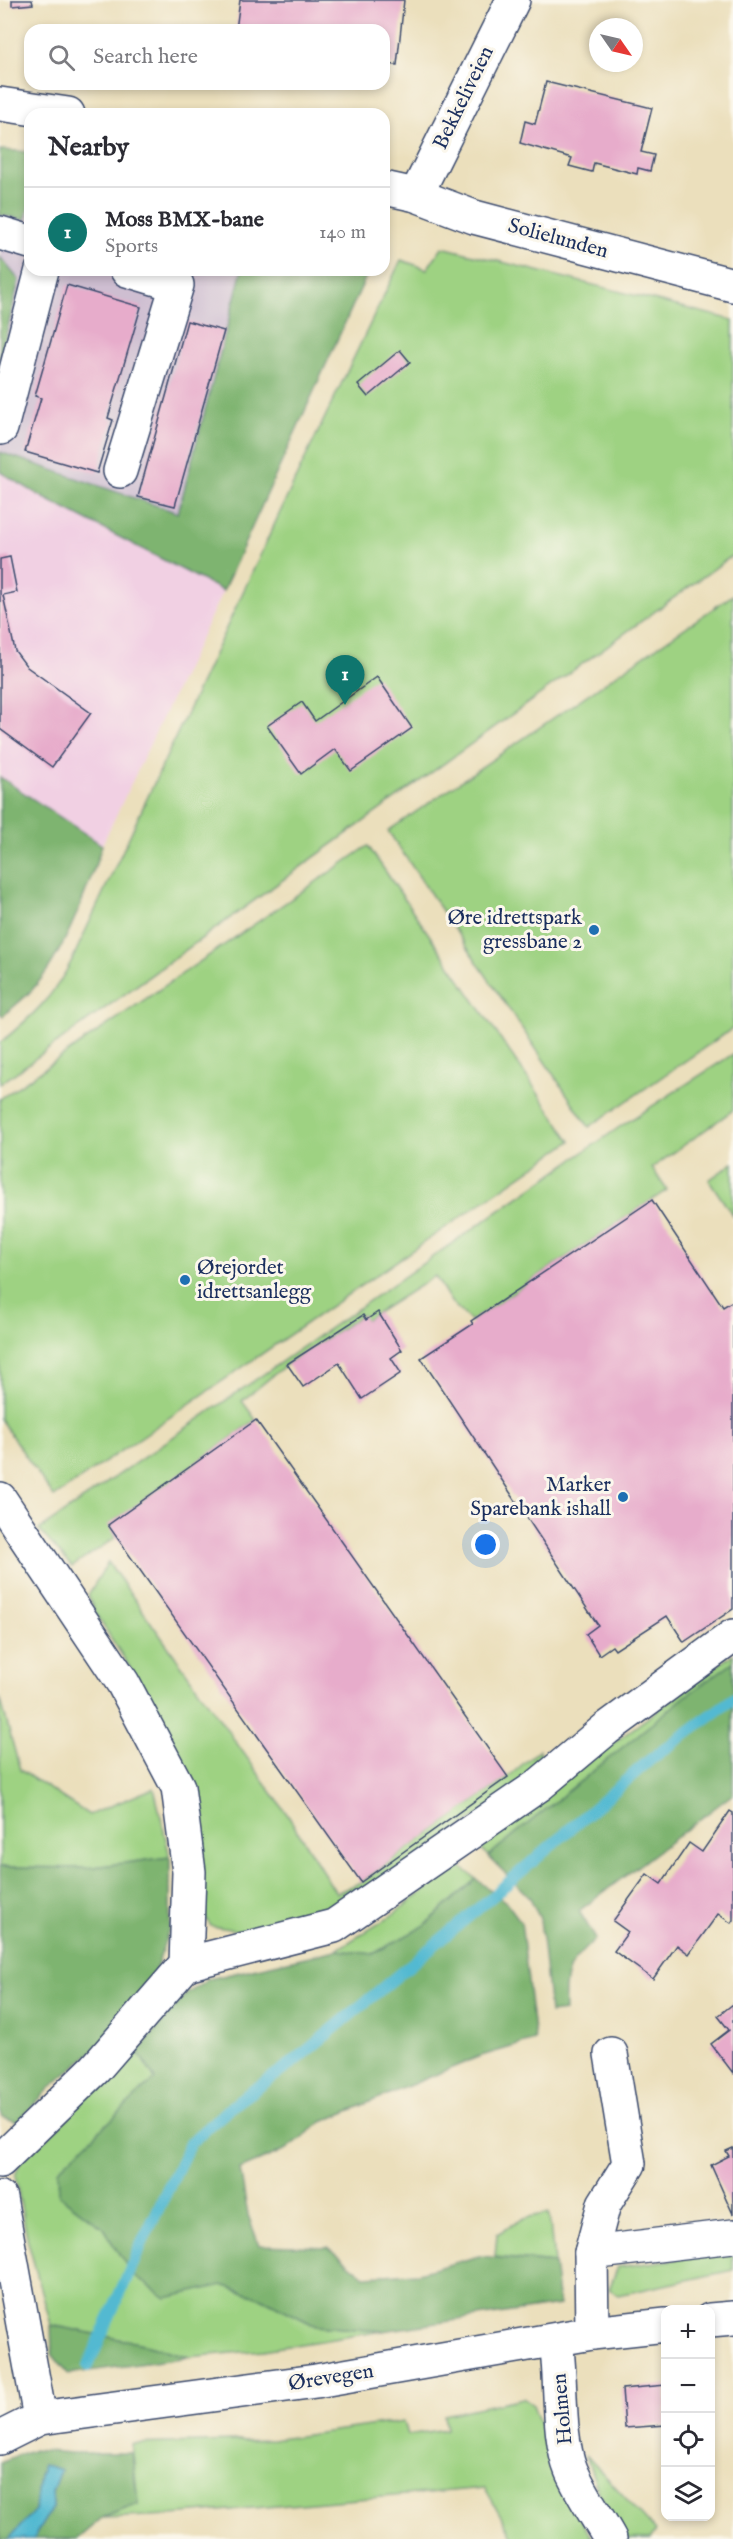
<!DOCTYPE html>
<meta charset="utf-8">
<style>
body{margin:0;font-family:"IM FELL English",serif;background:#f7f7f7;color:#2b2b33}
.controls{position:absolute;right:18px;bottom:18px;display:grid;overflow:hidden;border-radius:12px;box-shadow:0 3px 9px #0003}
.controls button{width:54px;height:54px;display:grid;place-items:center;padding:0;border:0;border-bottom:2px solid #e1e1e2;background:#fff;color:#2b2b33;font:30px sans-serif}
.compass{position:absolute;left:589px;top:18px;width:54px;height:54px;border-radius:50%;background:#fff;box-shadow:0 3px 9px #0003;rotate:124deg}
.you{position:absolute;left:486px;top:1545px;width:21px;height:21px;margin:-15px;border:4px solid #fff;border-radius:50%;background:#1a73e8;box-shadow:0 0 0 9px #1a73e833}
.badge{display:grid;place-items:center;width:39px;height:39px;border-radius:50%;background:#0f766e;color:#fff;font-size:20px;font-weight:700}
.pin{position:absolute;translate:-50% -50px;filter:drop-shadow(0 2px 3px #0008)}
.pin::after{content:'';position:absolute;top:32px;width:21px;height:18px;background:inherit;clip-path:polygon(0 0,100% 0,50% 100%)}
.list{margin:0;padding:0;list-style:none}
h2{display:flex;justify-content:space-between;align-items:center;height:78px;margin:0;padding:0 24px;font-size:26px}
h2 small{font-size:20px;font-weight:400;color:#7c7c81}
.list li{display:grid;grid-template-columns:39px 1fr auto;gap:18px;align-items:center;box-sizing:border-box;height:90px;padding:0 24px;border-top:2px solid #e1e1e2}
.list b{display:block;font-size:22px;white-space:nowrap}
.list p{margin:0;font-size:20px;white-space:nowrap;color:#7c7c81}
.list em{font-size:20px;font-style:normal;color:#7c7c81}
.icon{flex:none;width:33px;height:33px;fill:none;stroke:currentColor;stroke-width:2;stroke-linecap:round;stroke-linejoin:round}
.map{position:relative;flex:none;width:733px;height:2539px;overflow:hidden}
.search{position:absolute;background:#fff;box-shadow:0 3px 9px #0003;left:24px;top:24px;width:366px;height:66px;display:flex;align-items:center;gap:15px;box-sizing:border-box;padding:0 21px;border-radius:18px;color:#7c7c81;font-size:22px}
.panel{position:absolute;background:#fff;box-shadow:0 3px 9px #0003;left:24px;top:108px;width:366px;height:168px;border-radius:18px}
.map>svg:first-child{display:block}
.built{fill:#f1d0e3}
.industrial{fill:#cebed1}
.green{fill:#9ed282;stroke:#5c8070;stroke-width:1.5}
.forest{fill:#7eb470;stroke:#4c7267;stroke-width:1.5}
.water{fill:#53b9d1;stroke:#377498;stroke-width:1.5}
.lines{fill:none;stroke-linecap:round;stroke-linejoin:round}
.stream{stroke:#53b9d1;stroke-width:12}
.building{fill:#e7accb}
.minor-casing{stroke:#3a496c;stroke-width:36}
.minor{stroke:#fff;stroke-width:33}
.poi-dot{fill:#1f6fb2;stroke:#fbf7ec;stroke-width:2}
.labels{text-anchor:middle;dominant-baseline:central;stroke-width:6;stroke-linejoin:round;paint-order:stroke}
.street-label{font-size:21px;fill:#1b2f5e;stroke:#fbf7ec}
.poi-label{font-size:21px;fill:#1b2f5e;stroke:#fbf7ec;text-anchor:end}
</style>
<div class="map">
<svg width="733" height="2539" viewBox="0 0 733 2539">
<rect width="100%" height="100%" fill="#fbf7ec"/>
<filter id="ink" filterUnits="userSpaceOnUse"><feTurbulence type="fractalNoise" baseFrequency=".0167" numOctaves="2"/><feDisplacementMap in="SourceGraphic" scale="12" xChannelSelector="R" yChannelSelector="G"/><feConvolveMatrix kernelMatrix="1 2 1 2 8 2 1 2 1" color-interpolation-filters="sRGB"/></filter>
<filter id="wash" filterUnits="userSpaceOnUse"><feTurbulence type="fractalNoise" baseFrequency=".008" numOctaves="4" result="noise"/><feDisplacementMap in="SourceGraphic" scale="24" xChannelSelector="R" yChannelSelector="G"/><feGaussianBlur stdDeviation="1.35" result="paint"/><feColorMatrix in="noise" values="0 0 0 0 0 0 0 0 0 0 0 0 0 0 0 0 0 1.4 0 .05"/><feComposite in="paint" operator="in"/></filter>
<g filter="url(#wash)">
<rect width="100%" height="100%" fill="#ebdfbc"/>
<path class="built" d="M0 472 46 499 223 591 102 845 0 777Z"/>
<path class="industrial" d="M30 203V270H242L178 513 0 452V361L19 280 0 257V215L25 220Z"/>
<g class="green">
<path d="M442 247 733 320V555L0 1084V1043C32 1016 53 998 72 960L302 465 401 260 427 269Z"/>
<path d="M733 595V1028L589 1127 388 831Z"/>
<path d="M368 846 571 1141 54 1497 0 1419V1099Z"/>
<path d="M733 1054V1110L652 1168 667 1190 652 1200 471 1321 451 1302 435 1276 366 1320 362 1315 287 1364 242 1401 256 1420 109 1525 116 1537 72 1567 39 1530 621 1126Z"/>
<path d="M733 1163V1216L709 1180Z"/>
<path d="M108 1562 287 1814 336 1893 361 1882 508 1777 539 1750 544 1757 535 1777 336 1913 249 1932 211 1926 201 1912 186 1775 166 1724 95 1613 88 1595Z"/>
<path d="M733 1654V1662L686 1696 488 1856 477 1845Z"/>
<path d="M0 1697 20 1770 89 1815 154 1788 170 1857 86 1868 0 1867Z"/>
<path d="M459 1865 476 1879 424 1926 373 1954 336 1950 388 1918Z"/>
<path d="M138 2052 155 2079 58 2170 59 2195 103 2228 131 2273 166 2298 222 2285 263 2299 316 2326 383 2331 263 2350 189 2357 148 2345 51 2325 28 2242 15 2176 21 2160 49 2128Z"/>
<path d="M549 2213 554 2263 495 2257 497 2234 524 2218Z"/>
<path d="M733 2252V2270L619 2295 609 2289 618 2267Z"/>
<path d="M523 2398 533 2405 566 2493 592 2539H514L485 2488 172 2515 102 2518 138 2504 132 2444 272 2440 403 2421 407 2435 446 2429 444 2415Z"/>
<path d="M586 2455 656 2531 650 2539H624L598 2491Z"/>
</g>
<g class="forest">
<path d="M0 150 30 152V203L25 220 0 215Z"/>
<path d="M0 257 19 280 0 361Z"/>
<path d="M242 270H369L223 591 46 499 0 472V452L178 513Z"/>
<path d="M0 777 102 845C89 886 65 951 37 984 28 996 14 1006 3 1016L0 1013Z"/>
<path d="M733 1662V1794L579 1911 596 1939C567 1963 563 1974 565 2011L550 2013 540 1919 530 1898 488 1856 686 1696Z"/>
<path d="M170 1857V1926L150 1987 108 2038 53 2085 17 2122 3 2117 0 2111V1867L86 1868Z"/>
<path d="M476 1879 507 1903 521 1922 535 2040 478 2057 322 2122 287 2149 240 2169 248 2215 259 2245 328 2247 365 2276 419 2273 479 2256 554 2263 559 2305 383 2331 316 2326 263 2299 222 2285 166 2298 131 2273 103 2228 59 2195 58 2170 155 2079 138 2052 184 1996 209 1979 336 1950 373 1954 424 1926Z"/>
<path d="M51 2325 148 2345 189 2357 68 2374 52 2354Z"/>
<path d="M31 2450 71 2453H132L138 2504 102 2518 77 2539H33L53 2506 52 2491 60 2470 43 2464 39 2476 36 2510 9 2539H0V2462Z"/>
</g>
<path class="water" d="M43 2464 60 2470 52 2491 53 2506 33 2539H9L35 2510 39 2476Z"/>
<g class="lines">
<path class="stream" d="M88 2366 142 2243 190 2143 238 2101 291 2064 480 1907 651 1759 733 1699"/>
</g>
<g id="blocks">
<g class="building">
<path d="M12 0H32L33 4 12 6Z"/>
<path d="M240 0H404L397 65 384 64V30H236Z"/>
<path d="M546 82 652 108 641 152 654 155 650 171 638 168 637 174 594 163 592 172 569 166 572 158 520 143 525 121 535 124Z"/>
<path d="M67 285 141 307 108 418 113 420 97 473 25 452 41 398 35 396Z"/>
<path d="M187 321 224 331 175 506 138 497Z"/>
<path d="M400 350 410 362 368 397 358 385Z"/>
<path d="M10 557 17 592 3 595 15 651 27 667 91 713 52 767 0 729V559Z"/>
<path d="M377 677 412 728 351 771 335 749 301 774 267 726 302 702 315 721Z"/>
<path d="M652 1200 723 1307 731 1302 733 1305V1609L684 1642 667 1616 615 1650 612 1646 599 1655 586 1634 598 1625 421 1358 473 1324 471 1321Z"/>
<path d="M378 1312 402 1350 391 1358 401 1373 362 1399 339 1363 303 1387 287 1364 363 1315 366 1320Z"/>
<path d="M256 1420 508 1777 361 1882 108 1525Z"/>
<path d="M730 1811 733 1813V1920L731 1923 718 1914 689 1954 677 1945 653 1979 614 1951 628 1932 613 1921 647 1874 661 1884 689 1843 702 1852Z"/>
<path d="M733 2004V2073L711 2044 729 2030 718 2016Z"/>
<path d="M733 2148V2214L711 2165 729 2156 726 2151Z"/>
<path d="M666 2385V2425L625 2428 622 2389Z"/>
</g>
</g>
</g>
<g filter="url(#ink)">
<use href="#blocks" fill-opacity="0" stroke="#3a496c" stroke-width="1.5"/>
<g class="lines">
<g class="minor-casing">
<g id="minor">
<path d="M0 104 68 114"/>
<path d="M384 188 416 195 474 217 733 285"/>
<path d="M416 195 513 0"/>
<path d="M0 233 30 242"/>
<path d="M1 428 42 270"/>
<path d="M120 471 177 285 127 270"/>
<path d="M0 1499 123 1683 178 1787 189 1872 186 1964 95 2069 0 2161"/>
<path d="M186 1964 334 1926 539 1785 606 1729 733 1636"/>
<path d="M0 2198 40 2418"/>
<path d="M591 2253 733 2236"/>
<path d="M710 2320 733 2318"/>
<path d="M592 2333 591 2253 604 2204 629 2164 611 2054"/>
<path d="M556 2341C562 2380 557 2436 571 2470 581 2494 598 2517 610 2539"/>
<path d="M0 2438 40 2418 316 2381 592 2333 666 2325"/>
</g>
</g>
<use href="#minor" class="minor"/>
</g>
</g>
<g class="poi-dot">
<circle cx="594" cy="930" r="6"/>
<circle cx="185" cy="1280" r="6"/>
<circle cx="623" cy="1497" r="6"/>
</g>
<g class="labels">
<g class="street-label">
<text transform="translate(464 98) rotate(-64)">Bekkeliveien</text>
<text transform="translate(558 239) rotate(15)">Solielunden</text>
<text transform="translate(331 2378) rotate(-9)">Ørevegen</text>
<text transform="translate(563 2409) rotate(-95)">Holmen</text>
</g>
<g class="poi-label">
<text x="582" y="918">Øre idrettspark<tspan x="582" dy="24">gressbane 2</tspan></text>
<text x="197" y="1268" text-anchor="start">Ørejordet<tspan x="197" dy="24">idrettsanlegg</tspan></text>
<text x="611" y="1485">Marker<tspan x="611" dy="24">Sparebank ishall</tspan></text>
</g>
</g>
</svg>
<div class="controls">
<button>+</button>
<button>−</button>
<button><svg class="icon" aria-label="locate" viewBox="0 0 24 24"><circle cx="12" cy="12" r="6"/><path d="M12 2v4M12 18v4M2 12h4M18 12h4"/></svg></button>
<button><svg class="icon" aria-label="layers" viewBox="0 0 24 24"><path d="M12 4l9 5-9 5-9-5zM3 14l9 5 9-5"/></svg></button>
</div>
<svg class="compass" viewBox="-18 -18 36 36"><path d="M0-13l5 13h-10z" fill="#e53935"/><path d="M0 13l5-13h-10z" fill="#7c7c81"/></svg>
<div class="you"></div>
<div class="pin badge" style="left:345px;top:705px">1</div>
<div class="search"><svg class="icon" aria-label="search" viewBox="0 0 24 24"><circle cx="10" cy="10" r="6"/><path d="M15 15l6 6"/></svg>Search here</div>
<section class="panel">
<h2>Nearby<small></small></h2>
<ul class="list">
<li><span class="badge">1</span><div><b>Moss BMX-bane</b><p>Sports</p></div><em>140 m</em></li>
</ul>
</section>
</div>
